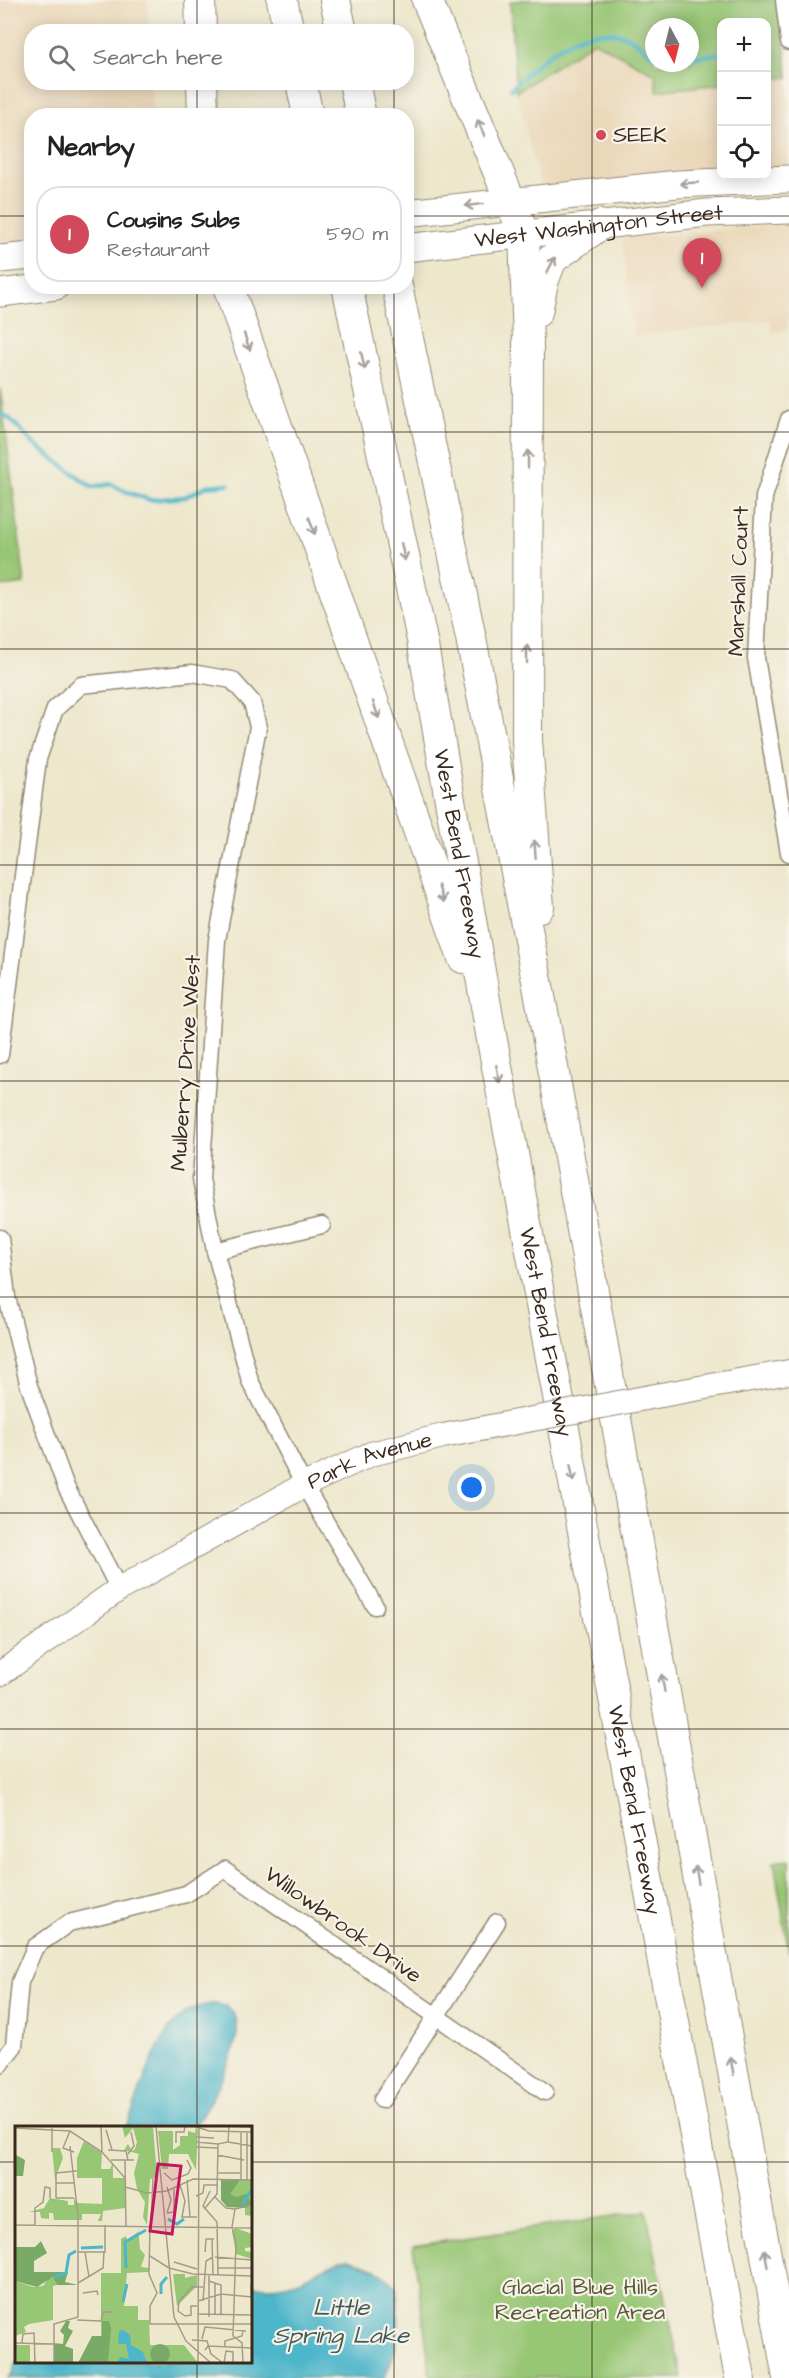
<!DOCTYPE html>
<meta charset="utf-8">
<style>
body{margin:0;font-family:"Architects Daughter",sans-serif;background:#f2f2f2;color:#222}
.controls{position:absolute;right:18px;top:18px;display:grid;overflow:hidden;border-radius:12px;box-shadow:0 3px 15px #0003}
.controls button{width:54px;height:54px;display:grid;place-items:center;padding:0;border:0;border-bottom:2px solid #e0e0e0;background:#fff;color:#222;font:30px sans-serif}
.compass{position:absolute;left:645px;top:18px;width:54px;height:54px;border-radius:50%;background:#fff;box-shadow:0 3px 15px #0003;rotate:173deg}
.you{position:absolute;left:472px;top:1488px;width:21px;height:21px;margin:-15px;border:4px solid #fff;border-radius:50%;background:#1a73e8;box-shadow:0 0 0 9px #1a73e833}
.badge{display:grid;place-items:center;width:39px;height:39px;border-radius:50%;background:#d1495b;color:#fff;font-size:20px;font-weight:700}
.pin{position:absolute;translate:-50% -50px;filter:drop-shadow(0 2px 3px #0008)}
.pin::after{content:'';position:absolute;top:32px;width:21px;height:18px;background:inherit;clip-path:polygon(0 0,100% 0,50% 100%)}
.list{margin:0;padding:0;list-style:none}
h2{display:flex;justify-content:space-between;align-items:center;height:78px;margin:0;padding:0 24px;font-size:26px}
h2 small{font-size:20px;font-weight:400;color:#767676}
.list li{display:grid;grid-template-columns:39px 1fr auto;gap:18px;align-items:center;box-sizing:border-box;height:96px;margin:0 12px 12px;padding:0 12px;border:2px solid #e0e0e0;border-radius:24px}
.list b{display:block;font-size:22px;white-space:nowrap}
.list p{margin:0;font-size:20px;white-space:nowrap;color:#767676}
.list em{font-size:20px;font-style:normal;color:#767676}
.icon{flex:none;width:33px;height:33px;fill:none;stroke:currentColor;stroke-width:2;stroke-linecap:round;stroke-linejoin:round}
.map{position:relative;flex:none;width:789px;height:2378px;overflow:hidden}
.search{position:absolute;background:#fff;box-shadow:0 3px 15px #0003;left:24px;top:24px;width:390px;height:66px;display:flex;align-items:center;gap:15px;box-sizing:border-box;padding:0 21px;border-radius:24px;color:#767676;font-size:22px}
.panel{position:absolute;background:#fff;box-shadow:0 3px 15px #0003;left:24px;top:108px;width:390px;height:186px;border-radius:24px}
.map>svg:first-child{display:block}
.built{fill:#ebd8ba}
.green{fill:#97c674;stroke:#697849;stroke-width:1.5;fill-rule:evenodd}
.water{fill:#4db6ca;stroke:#447074;stroke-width:1.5}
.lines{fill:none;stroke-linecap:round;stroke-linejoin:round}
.stream{stroke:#4db6ca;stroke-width:4.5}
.street-casing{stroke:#948875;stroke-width:19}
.secondary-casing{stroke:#948875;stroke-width:26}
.primary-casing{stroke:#948875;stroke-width:29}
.highway-casing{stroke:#948875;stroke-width:32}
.street{stroke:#fff;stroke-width:16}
.secondary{stroke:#fff;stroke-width:24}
.primary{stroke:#fff;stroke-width:27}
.highway{stroke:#fff;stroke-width:30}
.secondary-bridge-casing{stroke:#948875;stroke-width:26;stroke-linecap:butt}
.secondary-bridge{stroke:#fff;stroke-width:24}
.oneway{stroke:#a79f9a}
.grid{fill:none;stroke:#3b2a1e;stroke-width:1.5;stroke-opacity:0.55}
.poi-dot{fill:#d1495b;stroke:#f7f3e8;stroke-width:2}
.labels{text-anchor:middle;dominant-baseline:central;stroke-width:4.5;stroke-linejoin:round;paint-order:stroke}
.poi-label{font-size:22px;fill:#3b2a1e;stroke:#f7f3e8;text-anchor:start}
.street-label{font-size:22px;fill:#3b2a1e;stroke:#f7f3e8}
.park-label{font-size:22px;fill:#575938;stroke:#f7f3e8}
.water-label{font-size:24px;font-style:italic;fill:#415b5a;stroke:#f7f3e8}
.inset-river{fill:none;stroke:#4db6ca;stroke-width:3}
.inset-road{fill:none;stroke:#a69b86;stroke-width:1.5}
.view{fill:#c2185b;fill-opacity:0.15;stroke:#c2185b;stroke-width:3}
.inset-edge{fill:none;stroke:#3b2a1e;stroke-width:3}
</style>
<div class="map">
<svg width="789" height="2378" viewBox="0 0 789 2378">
<rect width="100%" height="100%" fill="#f7f3e8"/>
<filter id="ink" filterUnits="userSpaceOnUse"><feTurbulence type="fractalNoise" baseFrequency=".0167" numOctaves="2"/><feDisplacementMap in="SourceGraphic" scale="12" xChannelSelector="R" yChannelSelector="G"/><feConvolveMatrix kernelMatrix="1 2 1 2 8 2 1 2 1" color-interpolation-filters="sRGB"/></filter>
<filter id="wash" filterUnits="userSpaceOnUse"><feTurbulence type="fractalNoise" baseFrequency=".008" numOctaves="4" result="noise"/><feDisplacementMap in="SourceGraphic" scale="24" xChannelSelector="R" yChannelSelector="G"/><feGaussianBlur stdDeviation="1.35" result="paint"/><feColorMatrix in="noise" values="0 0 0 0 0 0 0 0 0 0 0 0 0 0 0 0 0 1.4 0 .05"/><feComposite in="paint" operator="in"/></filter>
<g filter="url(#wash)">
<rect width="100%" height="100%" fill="#ede7cc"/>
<g class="built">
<path d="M0 0H147L149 31 32 32V82L151 83 153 115 32 116 31 251 0 254Z"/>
<path d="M594 41 655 74 657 91 721 84V175L542 190 516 92Z"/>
<path d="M789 77V172L767 174 766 80Z"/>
<path d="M789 223V328L772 332 771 320 633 336 623 239Z"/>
</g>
<g class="green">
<path d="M521 0H779L788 77 767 79 766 22H722L721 84 657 91 655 74 594 41 516 92 510 2ZM654 27H690V63H654Z"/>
<path d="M0 388 25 584 0 587Z"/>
<path d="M789 1859V1953L774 1861Z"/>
<path d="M646 2211 682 2378H431L413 2246Z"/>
</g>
<g class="water">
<path d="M213 2004C271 2005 208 2106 194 2127H126C142 2093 156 2022 195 2008 200 2006 207 2005 213 2004Z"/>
<path d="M348 2259 376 2269 396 2286C401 2321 400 2346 384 2378H8L13 2373 17 2362H250L251 2285C296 2294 308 2269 348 2259Z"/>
</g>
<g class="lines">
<g class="stream">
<path d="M690 58 722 53"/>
<path d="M511 89C539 61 578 21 623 35 633 38 645 49 654 55"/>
<path d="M0 413 10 419 35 445 92 487 111 484 124 491 150 500 185 497 207 486 229 484"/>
</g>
</g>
</g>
<g filter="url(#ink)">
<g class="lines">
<g class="street-casing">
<g id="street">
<path d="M784 0 789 42"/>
<path d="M789 419 764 497 756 658 789 853"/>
<path d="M0 1055 38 759 55 709 81 685 192 673 232 680 252 702 258 727 217 940 201 1179 215 1251 250 1381 304 1485 375 1606"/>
<path d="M0 1238 7 1297 29 1386 66 1487 119 1589"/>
<path d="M215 1251 322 1225"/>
<path d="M0 2064 14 2046 20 1982 35 1947 69 1923 186 1894 225 1869 545 2092"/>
<path d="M382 2100 497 1922"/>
</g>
</g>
<g class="secondary-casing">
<g id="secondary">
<path d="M661 1395 789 1372"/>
<path id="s1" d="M0 1674 119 1589 304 1485 371 1454 443 1436 527 1420"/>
</g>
</g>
<g class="primary-casing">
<g id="primary">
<path d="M406 213 678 184 789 179"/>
<path id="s2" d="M406 248 707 213 789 210"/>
<path d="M0 259 32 256"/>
<path d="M0 293 56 286"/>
</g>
</g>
<g class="highway-casing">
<g id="highway">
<path d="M200 0 201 32"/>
<path d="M282 0 289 32"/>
<path d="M335 0 342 32"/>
<path d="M427 0 524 234 528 341 527 740 539 907"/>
<path d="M202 82 203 116"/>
<path d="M301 82 308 116"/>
<path d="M354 82 361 116"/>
<path d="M228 286 463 958"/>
<path id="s3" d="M347 286 422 640 492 1040 740 2378"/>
<path d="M397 286 471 638 543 1012 788 2378"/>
<path d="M537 312 543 282 552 259 600 225"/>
</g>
</g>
<use href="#street" class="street"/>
<use href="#secondary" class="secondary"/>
<use href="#primary" class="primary"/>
<use href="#highway" class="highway"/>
<g class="secondary-bridge-casing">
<path id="secondary-bridge" d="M527 1420 661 1395"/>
</g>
<use href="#secondary-bridge" class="secondary-bridge"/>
</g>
<defs><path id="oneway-shaft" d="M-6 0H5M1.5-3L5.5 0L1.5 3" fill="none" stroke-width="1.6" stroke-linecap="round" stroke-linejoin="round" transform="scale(1.5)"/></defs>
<g class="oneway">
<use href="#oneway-shaft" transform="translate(481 128) rotate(-113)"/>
<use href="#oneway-shaft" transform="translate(689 183) rotate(177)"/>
<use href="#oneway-shaft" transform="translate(474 205) rotate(173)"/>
<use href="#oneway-shaft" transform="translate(551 265) rotate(-63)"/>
<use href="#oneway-shaft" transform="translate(247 342) rotate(71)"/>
<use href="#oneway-shaft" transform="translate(363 361) rotate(78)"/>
<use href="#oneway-shaft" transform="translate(528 459) rotate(-90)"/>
<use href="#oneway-shaft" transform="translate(312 526) rotate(71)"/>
<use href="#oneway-shaft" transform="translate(403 552) rotate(78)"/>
<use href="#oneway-shaft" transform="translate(527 654) rotate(-90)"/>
<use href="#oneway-shaft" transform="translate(376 710) rotate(71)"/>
<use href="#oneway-shaft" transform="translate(535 849) rotate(-94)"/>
<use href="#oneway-shaft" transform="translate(441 894) rotate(71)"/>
<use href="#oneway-shaft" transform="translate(498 1074) rotate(79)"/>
<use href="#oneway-shaft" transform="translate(572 1473) rotate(79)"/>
<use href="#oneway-shaft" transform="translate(663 1683) rotate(-100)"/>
<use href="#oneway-shaft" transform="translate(697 1875) rotate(-100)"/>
<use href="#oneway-shaft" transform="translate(732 2066) rotate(-100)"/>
<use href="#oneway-shaft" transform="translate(766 2258) rotate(-100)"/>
</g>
</g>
<path class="grid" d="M197 0V32M394 0V32M592 0V2378M197 82V116M394 82V116M0 216H32M406 216H789M197 286V2128M394 286V2378M0 432H789M0 649H789M0 865H789M0 1081H789M0 1297H789M0 1513H789M0 1729H789M0 1946H789M0 2162H16M250 2162H789M197 2362V2378"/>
<circle class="poi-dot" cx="601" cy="135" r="6"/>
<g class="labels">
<g class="poi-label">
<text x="613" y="135">SEEK</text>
</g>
<g class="street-label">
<text stroke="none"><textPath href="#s2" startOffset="194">West Washington Street</textPath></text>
<text transform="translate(739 581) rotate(-88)">Marshall Court</text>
<text stroke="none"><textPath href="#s3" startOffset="579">West Bend Freeway</textPath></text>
<text transform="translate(186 1063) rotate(-86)">Mulberry Drive West</text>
<text stroke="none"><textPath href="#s3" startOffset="1065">West Bend Freeway</textPath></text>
<text stroke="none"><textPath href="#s1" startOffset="429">Park Avenue</textPath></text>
<text stroke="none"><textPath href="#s3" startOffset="1551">West Bend Freeway</textPath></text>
<text transform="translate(343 1925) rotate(35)">Willowbrook Drive</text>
</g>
<g class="park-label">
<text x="580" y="2287">Glacial Blue Hills<tspan x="580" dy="25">Recreation Area</tspan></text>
</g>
<g class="water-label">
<text x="341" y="2308">Little<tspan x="341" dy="28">Spring Lake</tspan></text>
</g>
</g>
<g transform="translate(15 2126)">
<rect width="237" height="237" fill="#ede7cc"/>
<path d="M107 0H138L142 52 135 53 132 99 128 91 130 76 122 63 119 47 124 28 109 24 113 18 117 25 120 23 122 16 118 2 110 12ZM181 0 183 3 181 44 173 28H154L153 43H147L143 5H158V24L165 19V10H173V5L180 7ZM69 15 87 27 86 43H95L98 36V52H110V82L88 85 87 95H83L86 88H67V94H39L38 87H34V93L26 92 25 86H14L29 82 35 72 53 75V79H59V72L62 77 87 78V52H62V32ZM37 22H45L48 32 40 53ZM206 54H237V90L230 89V82L206 74ZM123 101 125 123 130 129 126 141 134 142V146L112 147 109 180H123V194H134L135 219H169L183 237H86V147H106V113L111 110 112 114 123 106ZM221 102 237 108V121L230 122V125L237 126V133L221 128 217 105ZM158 148H170V152L182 149V160L162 180ZM34 151 40 152 42 159 38 160V194L14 198 9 201 11 206 0 210V155L18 161 28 160ZM0 219H15V237H0Z" fill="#97c674"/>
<path d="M1 29 10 34 8 50H0ZM206 54H225L215 68 221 71 231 68 237 78 231 82 212 81 206 74ZM26 115 32 127 19 135V146H53L50 156 63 159H42L38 151 22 161 0 155V121H20ZM51 195H55L53 202 58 205 50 220 58 223V237H39V217L48 218 49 209 45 205ZM87 195H94L96 202 93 237H63L77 210H87ZM135 228a10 10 0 1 1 20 0a10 10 0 1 1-20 0Z" fill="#79ab66"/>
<path d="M108 204 115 209 116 219 128 226 132 237H102L105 231 114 233 111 218H103L104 205Z" fill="#4db6ca"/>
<path class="inset-river" d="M227 79 237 63M153 93 162 98 169 93M66 122 88 121M111 142 110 116 131 104M39 151 51 147 54 129 61 125M146 168V158L152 151M108 176 112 158"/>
<path class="inset-road" d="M86 0 87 26M141 0 159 191 171 215 196 237M179 0 194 5 237 6M214 0 237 1M0 2 55 5 87 26 110 52M37 2V26M91 4 97 24M55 5 48 22 59 26M232 6V54M181 11 199 12M181 16 203 18M213 16 237 20M161 17V6H169L170 0M181 21 202 22M93 24 111 25 113 34M113 28 119 20 116 6M202 29 229 34M96 34H119M110 34 111 100M149 47 157 54 173 48 176 42 172 34M202 47H225M172 54 175 91M226 54V6M41 57H59M165 59 170 75 167 91H182M110 61 132 67 152 65 178 53 237 54M152 61 156 74 152 87M195 65 188 80 202 96 203 149M181 70 188 67 189 59H202M200 71 211 82 220 83M41 72V47L62 45M41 72H59M190 82 202 68 203 18 213 16 214 0M152 87 159 86V62M136 95 138 53M0 99 237 102M20 99V82L28 76 30 61 35 62V72M135 99 134 148 142 167 135 180V198H237M197 113 198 149M63 126H90V99M70 126 74 151M190 126 191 113H199M135 130 154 142 178 148 237 150M200 131 237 134M159 136 182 143M203 142H237M194 149V191M194 155 206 159V189M63 157 88 142 89 126M236 159 237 183M68 167 82 165 83 169M183 175 206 168 237 171M188 175 191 135 198 131M182 188 237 189M200 189V157M170 190 163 185 164 175 177 161H188M170 190 176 189V180H182M62 194 86 195 88 186H98M187 213 190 201 231 205M177 214 192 215 196 228 208 237M0 217 39 218M7 217 8 208 19 207 20 237M210 221V215L227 210 228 205M190 224 193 220 237 222M39 237V198L63 191V90L55 20M183 237 184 0M209 237 211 225 218 226V237M228 237 227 217 218 210 221 117 217 101 220 83 237 79"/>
<path class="view" d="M143 38 166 40 157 108 135 105Z"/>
<rect width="237" height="237" class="inset-edge"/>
</g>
</svg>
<div class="controls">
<button>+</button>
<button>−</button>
<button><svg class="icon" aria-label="locate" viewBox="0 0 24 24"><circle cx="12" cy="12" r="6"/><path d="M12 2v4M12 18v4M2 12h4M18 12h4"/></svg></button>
</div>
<svg class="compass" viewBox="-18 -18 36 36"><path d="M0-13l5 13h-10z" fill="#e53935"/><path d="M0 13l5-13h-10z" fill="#767676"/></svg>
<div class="you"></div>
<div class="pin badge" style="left:702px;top:288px">1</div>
<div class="search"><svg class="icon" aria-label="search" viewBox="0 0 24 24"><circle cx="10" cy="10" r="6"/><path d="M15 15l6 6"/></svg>Search here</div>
<section class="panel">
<h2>Nearby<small></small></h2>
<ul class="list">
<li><span class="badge">1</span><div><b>Cousins Subs</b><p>Restaurant</p></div><em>590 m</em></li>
</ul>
</section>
</div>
